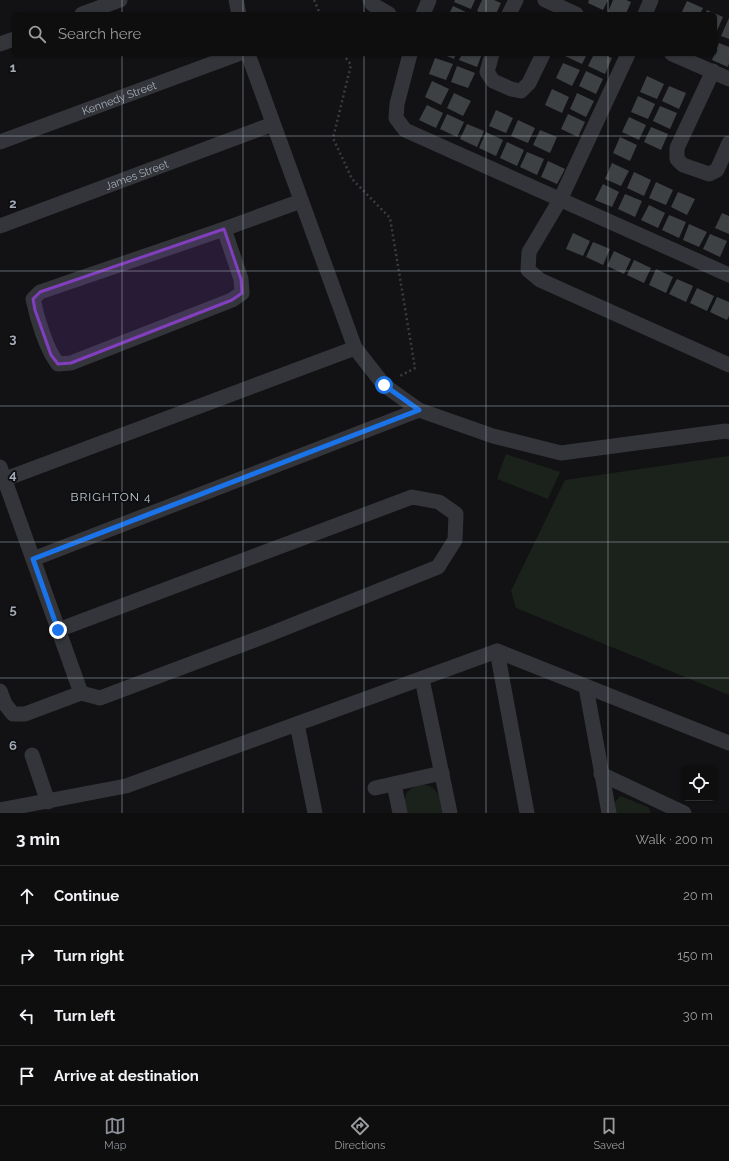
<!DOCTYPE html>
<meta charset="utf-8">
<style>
body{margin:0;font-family:Raleway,sans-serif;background:#171718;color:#f1f3f6}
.controls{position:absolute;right:12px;bottom:12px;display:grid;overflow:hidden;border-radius:6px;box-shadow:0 1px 3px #0004}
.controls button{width:36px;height:36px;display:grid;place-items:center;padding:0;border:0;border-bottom:1px solid #2e2e2f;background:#0e0e0f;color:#f1f3f6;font:20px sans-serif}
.stop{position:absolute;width:12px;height:12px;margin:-9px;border:3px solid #1a73e8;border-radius:50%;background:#fff}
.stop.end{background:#1a73e8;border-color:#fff;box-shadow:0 1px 4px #0008}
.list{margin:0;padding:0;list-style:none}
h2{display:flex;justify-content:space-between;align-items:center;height:52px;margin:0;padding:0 16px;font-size:17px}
h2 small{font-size:13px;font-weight:400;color:#9b9c9e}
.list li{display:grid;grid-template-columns:26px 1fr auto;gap:12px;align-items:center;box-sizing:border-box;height:60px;padding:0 16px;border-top:1px solid #2e2e2f}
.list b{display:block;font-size:15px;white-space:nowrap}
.list em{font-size:13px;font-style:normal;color:#9b9c9e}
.icon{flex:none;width:22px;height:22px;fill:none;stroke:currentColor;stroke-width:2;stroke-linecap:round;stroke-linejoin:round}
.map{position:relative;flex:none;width:729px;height:813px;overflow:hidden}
.search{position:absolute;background:#0e0e0f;box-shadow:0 1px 3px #0004;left:12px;right:12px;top:12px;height:44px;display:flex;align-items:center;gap:10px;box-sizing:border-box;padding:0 14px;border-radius:6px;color:#9b9c9e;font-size:15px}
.sheet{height:292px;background:#0e0e0f}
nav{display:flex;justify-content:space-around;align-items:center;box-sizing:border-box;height:56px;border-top:1px solid #2e2e2f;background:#0e0e0f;font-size:11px;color:#9b9c9e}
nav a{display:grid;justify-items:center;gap:2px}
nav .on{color:#8c9099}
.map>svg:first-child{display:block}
.green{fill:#1a221b}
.building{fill:#3e4144}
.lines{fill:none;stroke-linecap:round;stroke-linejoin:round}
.path{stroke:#393c41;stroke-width:2.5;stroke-dasharray:2 3;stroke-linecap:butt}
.street{stroke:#33353a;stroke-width:15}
.route{stroke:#1a73e8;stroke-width:5}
.marked{fill:#813fbe;fill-opacity:0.2;stroke:#813fbe;stroke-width:3;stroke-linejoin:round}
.grid{fill:none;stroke:#a3abb6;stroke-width:1;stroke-opacity:0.55}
.labels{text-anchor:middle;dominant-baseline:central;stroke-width:3.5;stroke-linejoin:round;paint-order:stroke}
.street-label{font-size:11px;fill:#a3abb6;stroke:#0d0e0f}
.neighbourhood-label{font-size:12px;letter-spacing:1px;fill:#c4c9d2;stroke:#0d0e0f}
.grid-label{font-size:13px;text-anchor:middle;font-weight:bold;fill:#a3abb6;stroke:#0d0e0f;stroke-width:3.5;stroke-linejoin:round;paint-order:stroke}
</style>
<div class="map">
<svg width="729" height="813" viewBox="0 0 729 813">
<rect width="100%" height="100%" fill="#121214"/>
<g class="green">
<path d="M506 454 560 472 548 499 497 479Z"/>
<path d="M729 456V695L516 608 511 591 565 480Z"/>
<path d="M422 784C440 787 439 798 442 813H407C403 795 404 790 422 784Z"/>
<path d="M620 796 648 807 651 813H613V805Z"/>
</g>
<g class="building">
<path d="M455 0H475L471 9 454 2Z"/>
<path d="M482 0H494L501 3 496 14H483L477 11Z"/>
<path d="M589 0H608L603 10 588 3Z"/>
<path d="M613 0H626L631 2 626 14H612L608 12Z"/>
<path d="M687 1 703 8 700 14H681Z"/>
<path d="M453 6 470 14H449Z"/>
<path d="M707 10 723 17 715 35V14H705Z"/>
<path d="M729 18V39L721 36Z"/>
<path d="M719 43 729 47V63L728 67 712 60Z"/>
<path d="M442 54H456L454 59Z"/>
<path d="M462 54H482L477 67 459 60Z"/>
<path d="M566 54H587L582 64 565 56Z"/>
<path d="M594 54H602L612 58 605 74 588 66Z"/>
<path d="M435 58 453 64 446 80 429 74Z"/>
<path d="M563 63 580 70 572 86 556 78Z"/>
<path d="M457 66 475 73 468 88 451 82Z"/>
<path d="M586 71 603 79 596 94 579 86Z"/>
<path d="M647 76 664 84 657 99 640 92Z"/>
<path d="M432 81 449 89 441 105 425 97Z"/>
<path d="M669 86 686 93 679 109 662 101Z"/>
<path d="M552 89 569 97 562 113 545 105Z"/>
<path d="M454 93 471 101 463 116 447 108Z"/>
<path d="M577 93 594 101 586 117 570 109Z"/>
<path d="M638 96 655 104 648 119 631 112Z"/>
<path d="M427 105 443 113 436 128 419 120Z"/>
<path d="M660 106 677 113 670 129 653 121Z"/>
<path d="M496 110 513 118 506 133 489 126Z"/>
<path d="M447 114 464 122 457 137 440 129Z"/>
<path d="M568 114 585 122 578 137 561 129Z"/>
<path d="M629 117 646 125 639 140 622 132Z"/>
<path d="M518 120 535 128 528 143 511 136Z"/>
<path d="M467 124 484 131 477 147 460 139Z"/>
<path d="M651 127 668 134 661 150 644 142Z"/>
<path d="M540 130 557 137 550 153 533 145Z"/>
<path d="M486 132 503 140 496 156 479 148Z"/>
<path d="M620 137 637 145 630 161 613 153Z"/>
<path d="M507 142 524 150 517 166 500 158Z"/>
<path d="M527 152 544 159 537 175 520 167Z"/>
<path d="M548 161 565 169 557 184 541 177Z"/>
<path d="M612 163 629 171 621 186 605 179Z"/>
<path d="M634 172 651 180 644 196 627 188Z"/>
<path d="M656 182 673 190 666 205 649 198Z"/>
<path d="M603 184 619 192 612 207 595 200Z"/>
<path d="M678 192 695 199 687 215 671 207Z"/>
<path d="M625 194 642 201 635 217 618 209Z"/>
<path d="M649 205 665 213 658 228 641 220Z"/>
<path d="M722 213 729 216V234L715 228Z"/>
<path d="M669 215 686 222 679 238 662 230Z"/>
<path d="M689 224 707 232 699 247 683 240Z"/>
<path d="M573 233 590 241 583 256 566 249Z"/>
<path d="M710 234 727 241 720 257 703 249Z"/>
<path d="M593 242 610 249 603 265 586 257Z"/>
<path d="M614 251 631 259 624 274 607 266Z"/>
<path d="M634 260 651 268 644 283 627 275Z"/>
<path d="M656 269 673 277 666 293 649 285Z"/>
<path d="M677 279 693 286 686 302 669 294Z"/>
<path d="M697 288 714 296 707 311 690 303Z"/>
<path d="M717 297 729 302V316L727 320 710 312Z"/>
</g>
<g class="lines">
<g class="path">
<path d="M314 0 320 14"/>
<path d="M343 54 351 65 333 138 352 179 390 218 415 368 400 376"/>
</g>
<g class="street">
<path d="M236 0 239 14"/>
<path d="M370 0 372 4 389 14"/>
<path d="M545 0 576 14"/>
<path d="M82 14 120 0"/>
<path d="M423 14 429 0"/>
<path d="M509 14 516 0"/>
<path d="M645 14 651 0"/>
<path d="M0 44 14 39"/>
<path d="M248 54 355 348 384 385 419 410 493 436 561 453 726 431 729 432"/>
<path d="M410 54 397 104 396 118 405 130 729 275"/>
<path d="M492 54 487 72 493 81 511 89 521 91 529 83 543 54"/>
<path d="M628 54 560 200 529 252 528 270 540 280 729 365"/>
<path d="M672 54 729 79"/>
<path d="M713 71 677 148V159L683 165 709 174 717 170 729 143"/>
<path id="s1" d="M0 142 238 54"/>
<path id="s2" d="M0 226 273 124"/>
<path d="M224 229 241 279 242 293 232 300 71 363 58 364C46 349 37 318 33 299L40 292 224 229 301 201"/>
<path d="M0 467 81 693"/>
<path d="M0 481 355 348"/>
<path d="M33 559 419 410"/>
<path d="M497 651 527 813"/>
<path d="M422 679 450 813"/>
<path d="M586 687 609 813"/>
<path d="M0 691 5 704 13 714H25L81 693 100 698 265 636 438 567 455 540 456 514 439 502 412 497 58 630"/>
<path d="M297 724 315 813"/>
<path d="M32 755 48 802"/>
<path d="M601 774 684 813"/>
<path d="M394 784 400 813"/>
<path d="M375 788 442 773"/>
<path d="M0 810 126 786 497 651 729 743"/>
</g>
</g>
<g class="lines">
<path class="route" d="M58 630 33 559 419 410 384 385"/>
</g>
<path class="marked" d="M224 229 241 279 242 293 232 300 71 363 58 364 51 355 35 310 33 299 40 292Z"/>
<path class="grid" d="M122 0V14M243 0V14M364 0V14M486 0V14M608 0V14M122 54V813M243 54V813M364 54V813M486 54V813M608 54V813M0 136H729M0 271H729M0 406H729M0 542H729M0 678H729"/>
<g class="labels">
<g class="street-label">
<text stroke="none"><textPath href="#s1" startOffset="127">Kennedy Street</textPath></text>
<text stroke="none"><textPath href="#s2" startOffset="146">James Street</textPath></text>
</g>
<g class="neighbourhood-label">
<text x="111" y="497">BRIGHTON 4</text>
</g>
</g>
<g class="grid-label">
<text x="13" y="72">1</text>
<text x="13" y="208">2</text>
<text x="13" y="343">3</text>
<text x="13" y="479">4</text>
<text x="13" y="614">5</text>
<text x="13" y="750">6</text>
</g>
</svg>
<div class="controls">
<button><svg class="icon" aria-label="locate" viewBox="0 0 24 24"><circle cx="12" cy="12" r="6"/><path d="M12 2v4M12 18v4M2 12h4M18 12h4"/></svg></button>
</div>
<div class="stop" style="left:384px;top:385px"></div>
<div class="stop end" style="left:58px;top:630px"></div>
<div class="search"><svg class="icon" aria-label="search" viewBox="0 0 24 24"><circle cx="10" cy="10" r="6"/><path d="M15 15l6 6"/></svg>Search here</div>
</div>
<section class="sheet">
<h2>3 min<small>Walk · 200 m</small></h2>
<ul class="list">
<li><svg class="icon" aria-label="ahead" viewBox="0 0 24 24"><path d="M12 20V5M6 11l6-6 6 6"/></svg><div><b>Continue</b></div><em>20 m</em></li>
<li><svg class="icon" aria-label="right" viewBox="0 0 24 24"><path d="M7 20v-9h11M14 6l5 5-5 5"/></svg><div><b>Turn right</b></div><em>150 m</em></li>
<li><svg class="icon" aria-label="left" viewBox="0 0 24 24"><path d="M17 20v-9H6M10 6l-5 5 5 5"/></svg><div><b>Turn left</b></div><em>30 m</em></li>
<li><svg class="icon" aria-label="arrive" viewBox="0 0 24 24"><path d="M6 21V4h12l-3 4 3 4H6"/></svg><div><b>Arrive at destination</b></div></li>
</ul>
</section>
<nav>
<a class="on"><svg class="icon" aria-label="map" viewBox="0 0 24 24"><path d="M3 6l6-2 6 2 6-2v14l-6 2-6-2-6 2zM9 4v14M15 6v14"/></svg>Map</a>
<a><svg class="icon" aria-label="directions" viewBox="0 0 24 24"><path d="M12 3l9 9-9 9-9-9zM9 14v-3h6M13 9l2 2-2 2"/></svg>Directions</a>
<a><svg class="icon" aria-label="saved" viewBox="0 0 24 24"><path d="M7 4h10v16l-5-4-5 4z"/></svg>Saved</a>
</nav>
